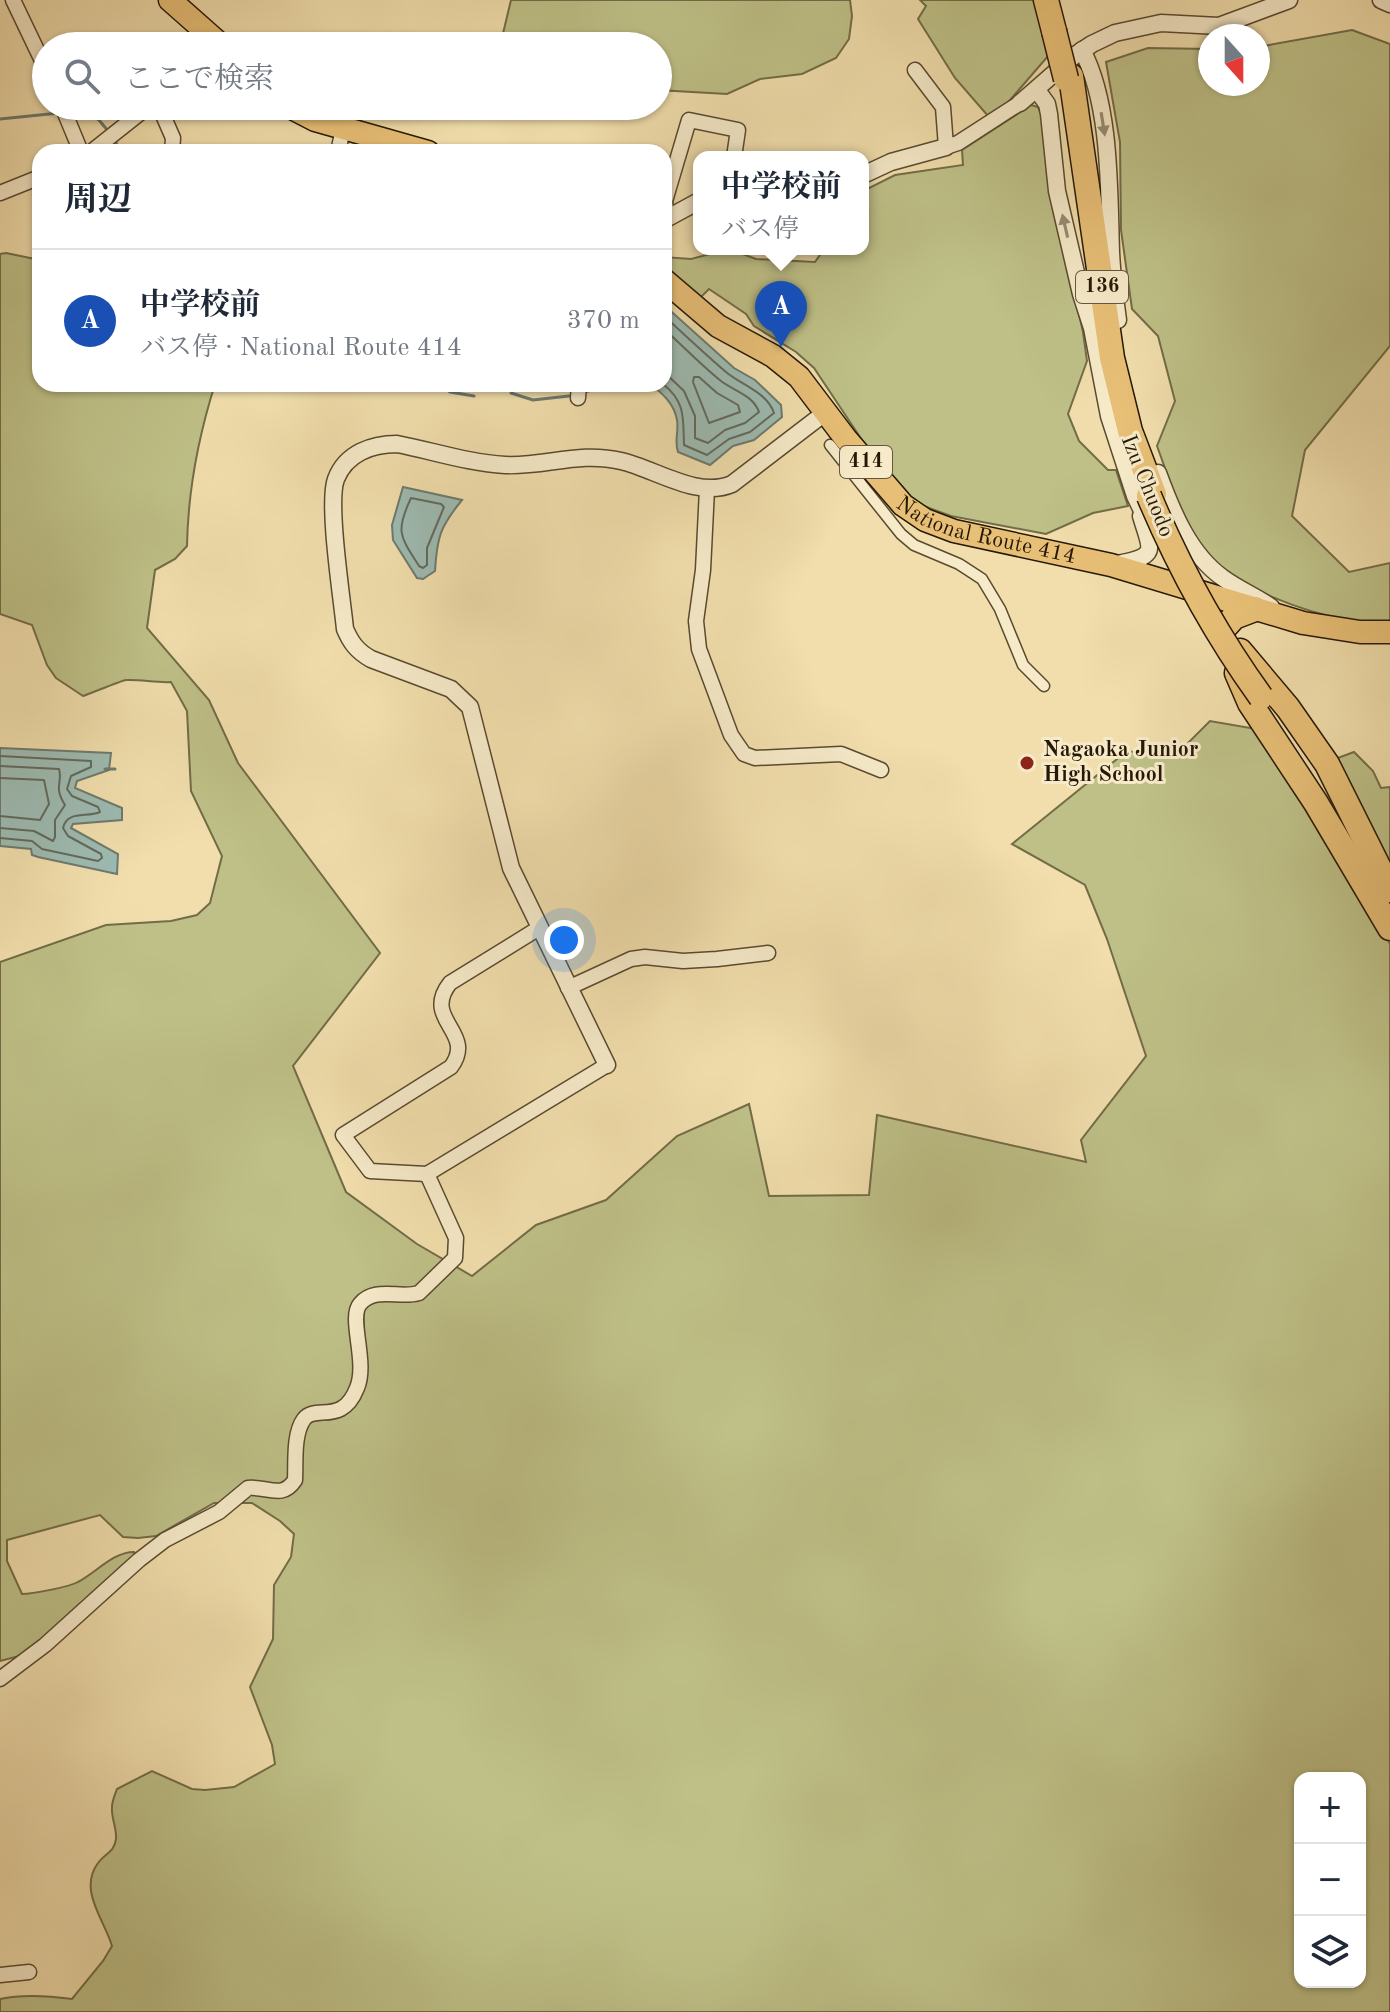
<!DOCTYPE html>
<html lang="ja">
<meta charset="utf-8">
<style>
body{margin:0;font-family:"Old Standard TT","Noto Serif JP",serif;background:#f2f2f3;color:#1f2937}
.controls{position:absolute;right:24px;bottom:24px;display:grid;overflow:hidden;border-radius:16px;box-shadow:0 2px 6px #0004}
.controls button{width:72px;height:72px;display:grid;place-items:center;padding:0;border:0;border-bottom:2px solid #e0e1e3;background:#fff;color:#1f2937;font:40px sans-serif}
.compass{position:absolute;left:1198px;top:24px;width:72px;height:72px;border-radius:50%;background:#fff;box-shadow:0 2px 6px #0004;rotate:159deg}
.you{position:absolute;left:564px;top:940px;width:28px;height:28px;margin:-20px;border:6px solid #fff;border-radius:50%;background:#1a73e8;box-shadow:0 0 0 12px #1a73e833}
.badge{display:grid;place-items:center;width:52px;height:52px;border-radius:50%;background:#8f2418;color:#fff;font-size:26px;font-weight:700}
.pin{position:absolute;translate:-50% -66px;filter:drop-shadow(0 2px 4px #0008)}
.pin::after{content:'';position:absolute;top:42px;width:28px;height:24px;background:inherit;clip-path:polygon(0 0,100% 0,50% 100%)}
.popup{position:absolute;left:693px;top:151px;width:176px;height:104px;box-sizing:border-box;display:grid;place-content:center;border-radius:16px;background:#fff;filter:drop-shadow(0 2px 6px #0005);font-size:26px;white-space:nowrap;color:#747a83}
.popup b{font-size:30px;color:#1f2937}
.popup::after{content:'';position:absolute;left:50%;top:100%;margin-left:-16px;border:16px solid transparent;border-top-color:#fff}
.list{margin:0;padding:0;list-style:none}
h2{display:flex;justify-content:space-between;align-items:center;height:104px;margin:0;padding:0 32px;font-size:34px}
h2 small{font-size:26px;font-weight:400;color:#747a83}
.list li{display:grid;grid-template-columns:52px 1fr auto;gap:24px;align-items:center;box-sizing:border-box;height:144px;padding:0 32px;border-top:2px solid #e0e1e3}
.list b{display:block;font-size:30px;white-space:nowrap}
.list p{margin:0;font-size:26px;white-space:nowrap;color:#747a83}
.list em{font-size:26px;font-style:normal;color:#747a83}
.icon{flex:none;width:44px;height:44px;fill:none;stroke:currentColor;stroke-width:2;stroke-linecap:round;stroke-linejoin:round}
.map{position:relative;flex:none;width:1390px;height:2012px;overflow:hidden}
.search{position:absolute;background:#fff;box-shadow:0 2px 6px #0004;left:32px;top:32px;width:640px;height:88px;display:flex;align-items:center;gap:20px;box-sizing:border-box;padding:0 28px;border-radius:44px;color:#747a83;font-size:30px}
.panel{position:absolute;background:#fff;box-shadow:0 2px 6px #0004;left:32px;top:144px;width:640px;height:248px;border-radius:24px}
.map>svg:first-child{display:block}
.green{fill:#bec087;stroke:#726c47;stroke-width:2;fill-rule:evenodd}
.water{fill:#9dbbb2;stroke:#6d7a6e;stroke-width:2}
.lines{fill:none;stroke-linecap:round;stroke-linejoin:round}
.shore{stroke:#626a5c;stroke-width:2}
.stream{stroke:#6d7a6e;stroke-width:3}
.pedestrian-casing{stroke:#594a30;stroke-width:13}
.minor-casing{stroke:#594a30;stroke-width:17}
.tertiary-casing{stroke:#594a30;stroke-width:19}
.trunk-casing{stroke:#261807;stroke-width:25}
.motorway-casing{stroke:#261807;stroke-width:27}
.pedestrian{stroke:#f6eac9;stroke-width:10}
.minor{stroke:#f6eac9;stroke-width:14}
.tertiary{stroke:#f6eac9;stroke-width:16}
.trunk{stroke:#e8bf76;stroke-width:22}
.motorway{stroke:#e8bf76;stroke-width:24}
.motorway-bridge-casing{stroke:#261807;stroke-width:27;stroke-linecap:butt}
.motorway-bridge{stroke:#e8bf76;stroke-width:24}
.oneway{fill:#988c72}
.poi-dot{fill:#8f2418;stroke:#f6eac9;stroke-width:3}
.labels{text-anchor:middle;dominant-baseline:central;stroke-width:6;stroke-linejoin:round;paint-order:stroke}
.shield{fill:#f6eac9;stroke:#645741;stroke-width:2}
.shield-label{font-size:20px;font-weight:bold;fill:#261807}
.street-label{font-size:22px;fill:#261807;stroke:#f6eac9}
.poi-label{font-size:22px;font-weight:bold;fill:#261807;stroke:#f6eac9;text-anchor:start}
</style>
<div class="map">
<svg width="1390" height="2012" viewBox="0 0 1390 2012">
<rect width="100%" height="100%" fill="#f1deac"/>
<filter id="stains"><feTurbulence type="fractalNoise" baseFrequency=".0025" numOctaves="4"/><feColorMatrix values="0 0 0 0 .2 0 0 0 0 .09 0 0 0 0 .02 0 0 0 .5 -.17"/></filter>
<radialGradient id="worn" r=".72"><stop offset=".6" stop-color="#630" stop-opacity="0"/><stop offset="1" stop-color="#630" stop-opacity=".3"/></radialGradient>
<g class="green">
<path d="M511 0H850L852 16 849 39 836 58 802 74 760 79 727 94 658 90V46H500Z"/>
<path d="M920 0H1037L1049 55 1004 107 988 116 955 78 918 19 926 6Z"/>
<path d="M1352 30 1390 44V346L1305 450 1292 516 1349 572 1390 563V622C1376 621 1361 623 1347 620 1306 612 1237 589 1210 556 1183 525 1171 484 1157 446L1175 401 1158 336 1132 309 1121 230 1120 142 1106 62 1148 48 1210 49V84H1258V47Z"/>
<path d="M1031 105 1038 107 1043 119 1055 210 1083 332 1087 361 1068 414 1079 441 1108 470H1116L1128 506 1093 513 1046 534 951 516 921 505 912 498 866 446 814 368 796 352 754 326 746 314 709 289 699 299 664 269V257L691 259 729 249 756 259 815 262 824 249H863V191L895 175 963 165 962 150Z"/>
<path d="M6 253 40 260V384H215C198 438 188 489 187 546L175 559 155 570 147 628 209 700 238 763 380 953 293 1066 346 1192 417 1244 472 1276 536 1225 606 1200 677 1136 749 1104 769 1196 869 1195 877 1115 1086 1162 1081 1140 1146 1056 1107 939 1085 885 1012 844 1127 751 1173 758 1210 721 1273 732 1390 944V2012H0V1999C23 1994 49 1996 72 1999L103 1961 112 1946C104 1919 78 1890 98 1863 105 1853 114 1853 116 1839 117 1828 111 1818 112 1807 112 1801 115 1794 117 1789L152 1771 192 1789 205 1790 234 1787 275 1764 272 1745 250 1687 273 1639 274 1585 291 1557 294 1534 280 1521 252 1503H214L156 1536 138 1538 123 1537 100 1515 7 1540V1561L22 1594C32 1594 69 1587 78 1582 97 1572 113 1552 134 1552L136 1557 23 1655 0 1661V962L106 925 171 921 197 915 210 903 222 856 191 791 187 711 171 682C156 683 140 679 126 680 120 681 92 693 83 696L56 678 47 665 32 625 0 614V254ZM1300 1778H1360V1982H1300Z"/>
<path d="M1354 752 1373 771 1381 788 1390 787V863L1335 759Z"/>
</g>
<g class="water">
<path d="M664 305 734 368 755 380 781 405 782 417 754 440 733 446 710 465 678 452C674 441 679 431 677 420 674 403 662 393 650 384H664Z"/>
<path d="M403 487 462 500C440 527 437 537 435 571L423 579 417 578 393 540 392 525Z"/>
<path d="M0 748 111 753 109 770 77 781 75 788 122 808V820L73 824 71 828 118 854 117 874 38 857 32 855 31 849 0 846Z"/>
</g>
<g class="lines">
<g class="shore">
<path d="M664 329C683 346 701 365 721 381 734 391 753 395 759 412L745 423 725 430 708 443 695 438V416L684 391 664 372"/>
<path d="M694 377H699L717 393 738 405 740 412 709 423 693 382Z"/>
<path d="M663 384C686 402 683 419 684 445L707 455 729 439 750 432 774 413C767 392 741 385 726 372 705 354 685 335 664 316"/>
<path d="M411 498 441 504 444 507 427 548V565L423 568 419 566C400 536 395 532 411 498Z"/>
<path d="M0 756 91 761V767L71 776 67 789 72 796 98 807 100 812C87 818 67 810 63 828L68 836 101 854 102 858 98 861 42 849 32 841 0 838"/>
<path d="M0 766 59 769C63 783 53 786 65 805L55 820V837L53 841 34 831 0 828"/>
<path d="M0 778 44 780 49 804 40 820 0 816"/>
</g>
<g class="stream">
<path d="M71 114 98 119 109 132"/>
<path d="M0 119 59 113"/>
<path d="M115 141 121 152"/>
<path d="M440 384 450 392 474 396"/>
<path d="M583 392 598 389"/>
<path d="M511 393 533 400 569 396"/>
<path d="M105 769H115"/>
</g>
<g class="pedestrian-casing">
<path id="pedestrian" d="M830 445 901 534 914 545 959 564 982 579 1000 609 1023 665 1044 686"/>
</g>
<g class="minor-casing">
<g id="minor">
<path d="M13 0 46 69"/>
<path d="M915 70 943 107 946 147 958 143 1020 103"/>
<path d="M62 106 81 152"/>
<path d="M159 106 173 138 172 152"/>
<path d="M91 152 149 106"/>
<path d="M338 152 343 129"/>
<path d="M0 193 40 177"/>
<path d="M667 218 665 201 689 120 738 130 734 157"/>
<path d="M578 398 579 384"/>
<path d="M707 489 703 570 696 621 699 649 731 735 744 754 755 758 841 754 881 770"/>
<path d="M539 928 450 983C421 1020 477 1032 451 1067L343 1135 370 1171 427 1174 607 1065"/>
<path d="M568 988 631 959 645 957 683 961 717 959 768 953"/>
<path d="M0 1679 45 1645 139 1560 165 1540 219 1512 248 1488C267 1486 282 1500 295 1480 296 1463 293 1434 304 1419 316 1404 342 1426 357 1388 368 1362 348 1318 360 1304 375 1286 400 1299 419 1293L455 1258 456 1238 427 1174"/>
<path d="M0 1975 29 1972"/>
</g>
</g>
<g class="tertiary-casing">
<g id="tertiary">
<path d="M1381 0 1390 4"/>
<path d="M1082 50C1111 104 1109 191 1111 252 1112 274 1115 298 1118 320"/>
<path d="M1037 90 1047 104 1049 114 1057 191 1081 294 1092 328 1109 416 1135 496 1148 523"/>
<path d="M1020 103 1074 56 1092 44 1115 33 1161 23 1219 26 1289 0"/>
<path d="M863 175 891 162 946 147"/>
<path d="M664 220 699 201"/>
<path d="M1158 473C1172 511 1189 554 1223 578 1238 589 1255 596 1271 607"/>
<path d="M1117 564C1160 556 1151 550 1141 516"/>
<path d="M607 1065 511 868 470 707 451 689 371 659C357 651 351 643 345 629 342 598 327 503 336 479 346 453 372 444 397 444 433 451 469 463 505 465 545 467 579 451 621 461 656 469 697 499 732 484L826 412"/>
</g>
</g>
<g class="trunk-casing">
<g id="trunk">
<path d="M170 0 222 46"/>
<path d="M288 106 315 120 428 152"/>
<path id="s1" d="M664 280 718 326 773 356 799 377 846 439 903 505 925 520 954 531 1111 565 1303 623 1360 632H1390"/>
</g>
</g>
<g class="motorway-casing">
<g id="motorway">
<path d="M1046 0 1054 31"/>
<path d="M1071 76 1112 358 1130 431 1154 494"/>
<path d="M1225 627 1234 617 1255 609"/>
<path d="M1240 651 1288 708 1327 764 1390 890"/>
<path d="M1237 673 1250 703 1316 803 1390 928"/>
</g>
</g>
<use href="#pedestrian" class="pedestrian"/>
<use href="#minor" class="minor"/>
<use href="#tertiary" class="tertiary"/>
<use href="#trunk" class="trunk"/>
<use href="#motorway" class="motorway"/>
<g class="motorway-bridge-casing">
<g id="motorway-bridge">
<path d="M1054 31 1066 79"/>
<path d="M1149 496C1178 565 1217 636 1261 697"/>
</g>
</g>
<use href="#motorway-bridge" class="motorway-bridge"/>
</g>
<defs><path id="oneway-solid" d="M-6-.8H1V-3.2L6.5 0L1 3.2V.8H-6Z" transform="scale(2)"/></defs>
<g class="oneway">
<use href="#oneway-solid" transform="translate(1103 124) rotate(81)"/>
<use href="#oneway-solid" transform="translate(1065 226) rotate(-103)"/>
</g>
<circle class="poi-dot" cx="1027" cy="763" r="8"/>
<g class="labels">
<g class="shield">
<rect x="1076" y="271" width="52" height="32" rx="6"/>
<rect x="840" y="446" width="52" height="32" rx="6"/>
</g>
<g class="shield-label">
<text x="1102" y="287">136</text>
<text x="866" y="462">414</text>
</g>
<g class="street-label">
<text transform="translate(1147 486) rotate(68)">Izu Chuodo</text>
<text stroke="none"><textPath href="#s1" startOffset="420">National Route 414</textPath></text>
</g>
<g class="poi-label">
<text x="1043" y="750">Nagaoka Junior<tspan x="1043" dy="25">High School</tspan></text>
</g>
</g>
<rect width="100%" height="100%" filter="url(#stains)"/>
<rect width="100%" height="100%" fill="url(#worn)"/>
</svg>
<div class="controls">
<button>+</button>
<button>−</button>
<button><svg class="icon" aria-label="layers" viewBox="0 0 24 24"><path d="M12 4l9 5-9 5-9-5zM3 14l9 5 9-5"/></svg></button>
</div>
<svg class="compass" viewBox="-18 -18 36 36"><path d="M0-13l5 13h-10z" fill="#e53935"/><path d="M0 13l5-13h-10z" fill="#747a83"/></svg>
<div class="you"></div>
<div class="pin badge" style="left:781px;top:347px;background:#1a4fb4">A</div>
<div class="popup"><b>中学校前</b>バス停</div>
<div class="search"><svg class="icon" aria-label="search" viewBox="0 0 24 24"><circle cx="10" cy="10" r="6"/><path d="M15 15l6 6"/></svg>ここで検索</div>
<section class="panel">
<h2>周辺<small></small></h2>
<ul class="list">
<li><span class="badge" style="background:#1a4fb4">A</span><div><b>中学校前</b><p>バス停 · National Route 414</p></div><em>370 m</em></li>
</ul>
</section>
</div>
